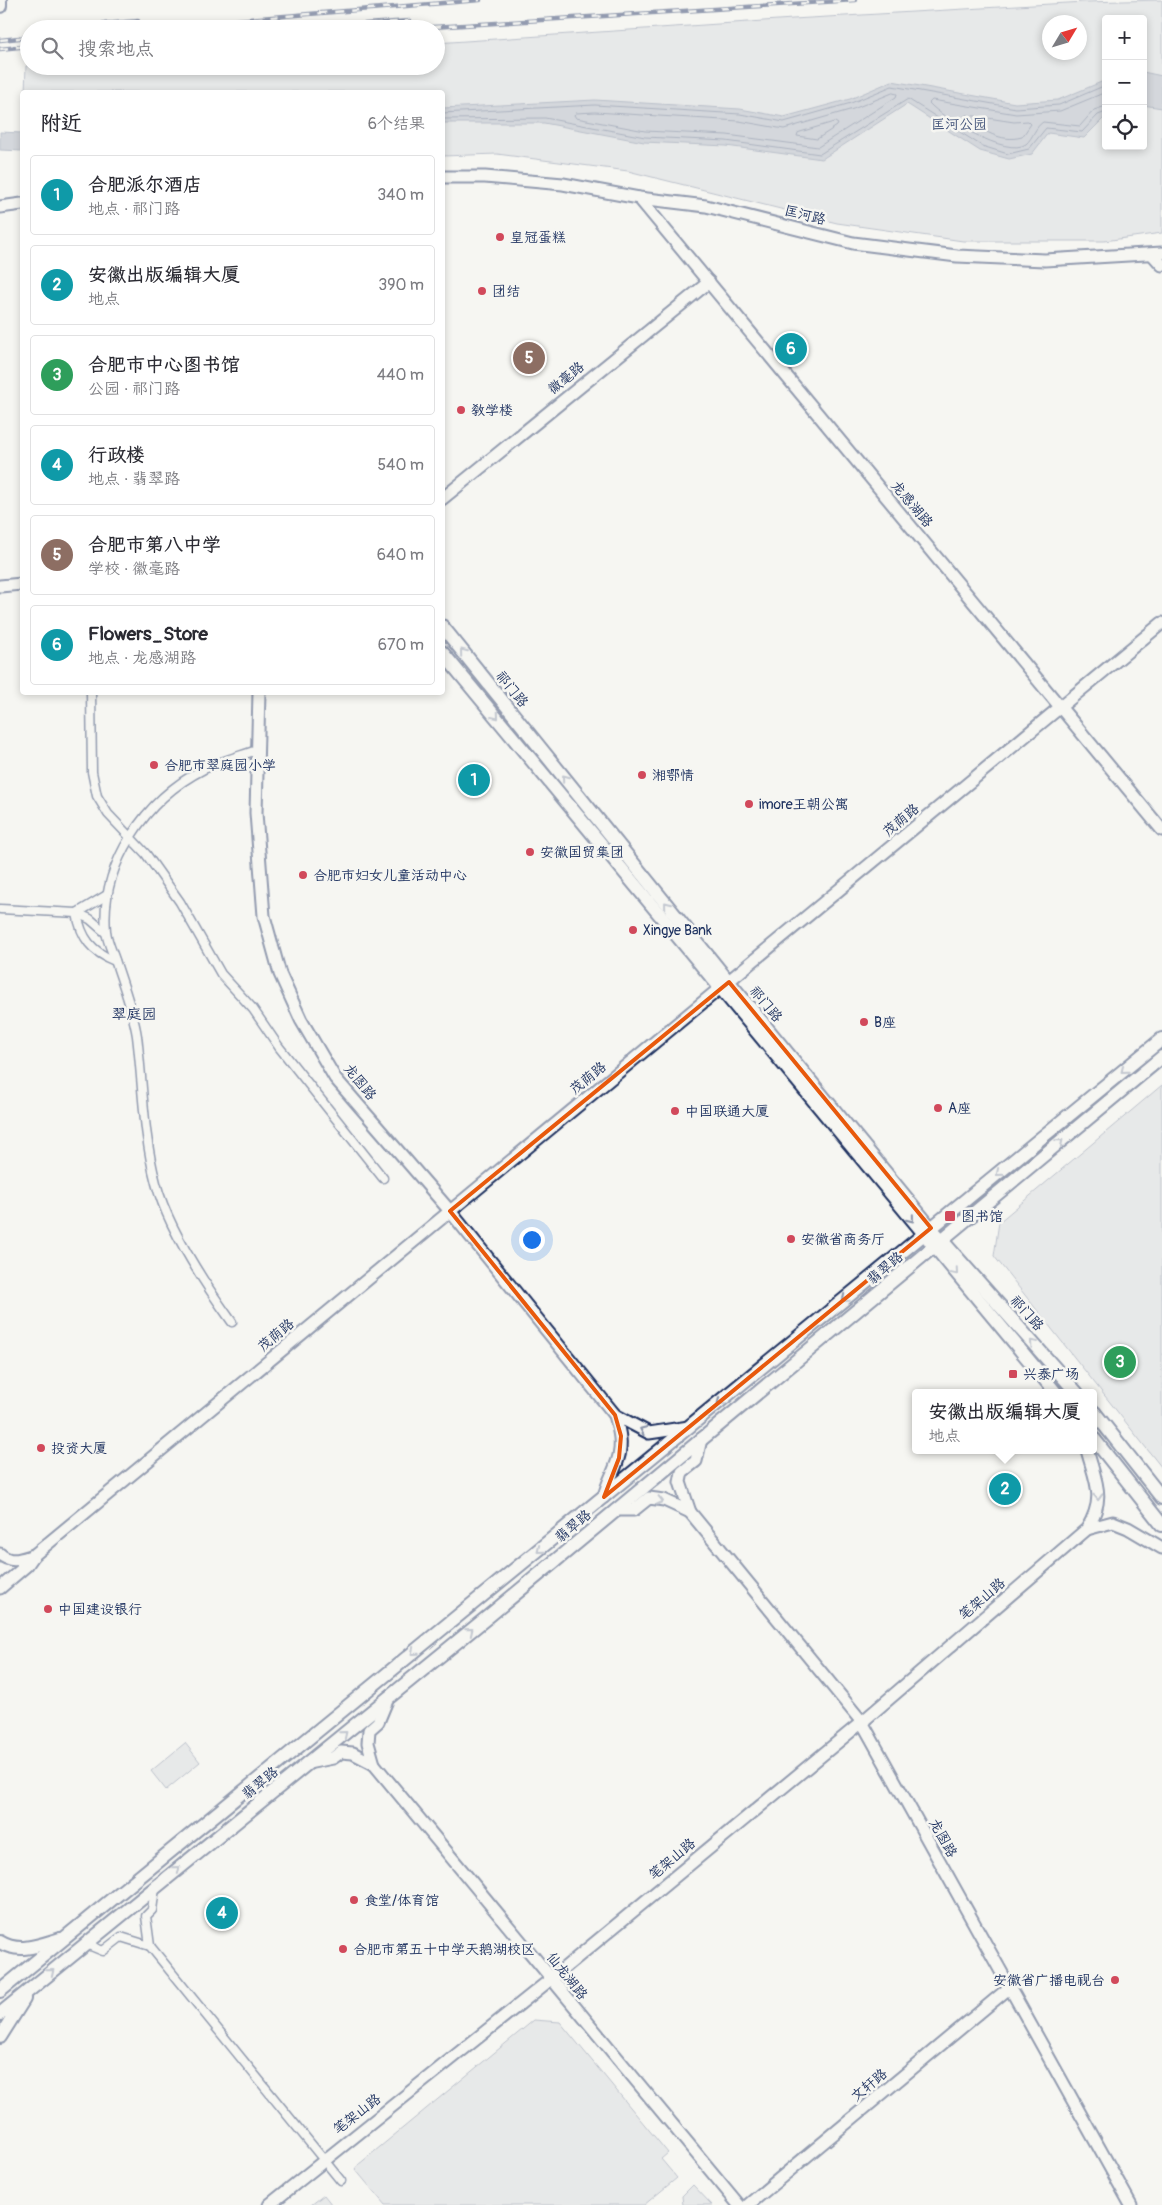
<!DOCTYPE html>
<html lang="zh">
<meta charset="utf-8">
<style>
body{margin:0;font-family:Pangolin,"LXGW WenKai TC",sans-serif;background:#f2f2f3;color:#2b2b33}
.controls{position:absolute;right:15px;top:15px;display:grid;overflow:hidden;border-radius:5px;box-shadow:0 2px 8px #0003}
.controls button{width:45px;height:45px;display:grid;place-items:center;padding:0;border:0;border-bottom:1px solid #e1e1e2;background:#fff;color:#2b2b33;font:25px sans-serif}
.compass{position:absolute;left:1042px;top:15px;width:45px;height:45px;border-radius:50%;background:#fff;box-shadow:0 2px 8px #0003;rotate:52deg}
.you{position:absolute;left:531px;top:1239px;width:18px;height:18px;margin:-12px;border:4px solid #fff;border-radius:50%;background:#1a73e8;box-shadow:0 0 0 8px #1a73e833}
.badge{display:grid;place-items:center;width:32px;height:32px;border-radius:50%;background:#ea580c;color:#fff;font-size:16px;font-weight:700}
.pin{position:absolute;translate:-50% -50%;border:2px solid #fff;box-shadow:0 1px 5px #0006}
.popup{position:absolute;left:912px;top:1389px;width:185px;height:65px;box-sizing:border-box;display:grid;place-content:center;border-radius:5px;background:#fff;filter:drop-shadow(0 1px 4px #0005);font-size:16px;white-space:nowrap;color:#7c7c81}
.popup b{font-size:19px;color:#2b2b33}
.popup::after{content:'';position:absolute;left:50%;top:100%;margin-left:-10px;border:10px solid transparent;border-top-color:#fff}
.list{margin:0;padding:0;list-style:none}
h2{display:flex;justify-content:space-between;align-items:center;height:65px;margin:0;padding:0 20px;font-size:21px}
h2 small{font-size:16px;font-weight:400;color:#7c7c81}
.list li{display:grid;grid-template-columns:32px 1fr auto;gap:15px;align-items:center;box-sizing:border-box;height:80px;margin:0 10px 10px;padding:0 10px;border:1px solid #e1e1e2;border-radius:5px}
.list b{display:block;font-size:19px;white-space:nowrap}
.list p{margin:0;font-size:16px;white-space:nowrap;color:#7c7c81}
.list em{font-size:16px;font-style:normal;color:#7c7c81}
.icon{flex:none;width:28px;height:28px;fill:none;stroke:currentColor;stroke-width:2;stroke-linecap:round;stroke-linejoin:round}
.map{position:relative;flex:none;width:1162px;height:2205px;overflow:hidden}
.search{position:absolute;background:#fff;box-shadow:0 2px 8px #0003;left:20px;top:20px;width:425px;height:55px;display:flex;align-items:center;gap:12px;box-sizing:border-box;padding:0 18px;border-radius:28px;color:#7c7c81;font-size:19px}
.panel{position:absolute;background:#fff;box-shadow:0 2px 8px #0003;left:20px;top:90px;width:425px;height:605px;border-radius:5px}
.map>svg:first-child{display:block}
.green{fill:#d6d9dd;stroke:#78849e;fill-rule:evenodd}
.water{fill:#abb2c0;stroke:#717e99}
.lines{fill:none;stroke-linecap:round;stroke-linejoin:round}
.shore{stroke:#556385;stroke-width:1}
.street-casing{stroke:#1b2f5e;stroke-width:11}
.secondary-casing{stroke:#1b2f5e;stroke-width:15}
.primary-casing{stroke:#1b2f5e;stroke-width:16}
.street{stroke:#f6f6f2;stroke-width:8}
.secondary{stroke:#f6f6f2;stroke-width:11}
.primary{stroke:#f6f6f2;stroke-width:12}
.rail-casing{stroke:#1b2f5e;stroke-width:4.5}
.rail{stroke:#f6f6f2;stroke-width:2.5;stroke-dasharray:8;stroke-linecap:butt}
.oneway{stroke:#8892a8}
.marked{fill:none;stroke:#e8590c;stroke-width:4;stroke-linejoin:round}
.poi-dot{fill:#d1495b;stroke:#f6f6f2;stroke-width:2}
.labels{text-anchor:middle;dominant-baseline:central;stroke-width:5;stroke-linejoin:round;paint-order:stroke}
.park-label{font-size:14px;fill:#405177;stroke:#f6f6f2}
.street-label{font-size:14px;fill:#1b2f5e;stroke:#f6f6f2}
.poi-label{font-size:14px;fill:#1b2f5e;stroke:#f6f6f2;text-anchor:start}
.neighbourhood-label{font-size:15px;fill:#1b2f5e;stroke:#f6f6f2}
</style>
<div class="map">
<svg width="1162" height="2205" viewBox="0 0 1162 2205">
<rect width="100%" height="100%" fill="#f6f6f2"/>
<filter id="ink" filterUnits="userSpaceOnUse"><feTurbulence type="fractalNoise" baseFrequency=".02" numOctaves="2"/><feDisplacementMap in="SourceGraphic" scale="10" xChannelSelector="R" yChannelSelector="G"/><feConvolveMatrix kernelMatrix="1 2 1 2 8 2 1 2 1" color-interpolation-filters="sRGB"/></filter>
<g filter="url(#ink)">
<g class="green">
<path d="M1162 0V233L1104 241H963L837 223 628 171 497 154 443 156 442 92H25L26 66H436V43L793 19 1085 2ZM1106 19H1143V146H1106ZM1050 22H1080V52H1050Z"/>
<path d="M1162 1085V1468L994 1256 999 1222Z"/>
<path d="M185 1743 200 1762 166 1790 151 1771Z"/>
<path d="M534 2020 560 2022 668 2153 661 2159 677 2178 644 2205H385L355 2169 358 2165Z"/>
<path d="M693 2185 712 2205H683L682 2196Z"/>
<path d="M324 2195 332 2205H311Z"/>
</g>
<g class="water">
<path d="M1143 72 1162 76V108L1143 105Z"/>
<path d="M1106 80V116L1084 138 1048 133 1032 154 1009 159 980 151 907 104 822 159 726 146 644 142 544 123H443V108L595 100 740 109 784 117 850 99 892 81 1015 103 1058 100Z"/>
<path d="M0 132 22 133V151L0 150Z"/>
</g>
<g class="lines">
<g class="shore">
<path d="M1106 92 1060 111 1016 114 932 100 929 103C942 118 1007 158 1026 144 1033 138 1035 127 1043 122L1080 126 1094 110 1106 106"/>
<path d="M893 93 897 94 896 97 818 147 727 135 645 131 576 118 574 115 576 113 595 112 739 121 784 129 853 109Z"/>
<path d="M442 113 595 105 740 114 784 122 851 103 892 86 1016 108 1059 105 1106 85"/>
<path d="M968 115 1014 122 1028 121 1031 124 1022 137C1000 143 983 130 966 119L965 116Z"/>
<path d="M442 119 545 118 645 137 726 141 820 154 908 99 982 146 1008 154 1029 149 1046 128 1082 132 1098 115 1106 112"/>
<path d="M835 122 838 124 837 126 817 139 797 136 798 133Z"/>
</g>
<g class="street-casing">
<g id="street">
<path d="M91 692 92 772 97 796 108 814 146 854 180 902 221 974 253 1009 279 1047 383 1178"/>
<path d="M107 895 77 913C81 938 92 952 115 961"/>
<path d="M0 909 77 913 90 919 106 933"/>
<path d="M232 1322C204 1283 168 1229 156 1183 143 1134 143 1085 137 1036 133 1010 123 985 115 960 112 951 107 941 106 931 100 865 145 799 204 769 221 761 240 756 257 750"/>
<path d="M86 1944 103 1951 121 1937 150 1946 146 1916 152 1910 155 1888"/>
<path d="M150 1946 341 2181"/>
</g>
</g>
<g class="secondary-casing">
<g id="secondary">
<path d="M442 177H485L563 184 639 198 706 206 853 243 957 256 1045 260 1162 253"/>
<path d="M639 198 1162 830"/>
<path d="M0 207 22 204"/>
<path d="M1153 255 1162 265"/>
<path d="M442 499 709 282"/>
<path d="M0 586 22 584"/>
<path d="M259 692 256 813 264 916 280 974 301 1020 335 1078 450 1211 615 1415"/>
<path d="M1087 1450C1096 1483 1106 1497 1087 1529L1113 1522 1128 1528 1162 1548"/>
<path d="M604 1497C607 1482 614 1473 618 1459 623 1444 619 1430 615 1415L649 1433 689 1427"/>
<path d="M616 1510H634L649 1498 664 1500 690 1512 680 1482 682 1472 696 1461 701 1439"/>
<path d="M690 1512 862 1722 1131 2205"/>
<path d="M0 1554C11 1564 21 1559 34 1555L27 1565 0 1588"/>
<path d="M34 1555 1162 623"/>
<path d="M308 1763 333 1758 341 1752 353 1753 374 1764 368 1743 369 1730 378 1722 388 1698"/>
<path d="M374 1764 739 2205"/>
<path d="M269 2205 551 1979 862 1722 1087 1529"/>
<path d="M748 2205 1009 1988"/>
</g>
</g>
<g class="primary-casing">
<g id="primary">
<path d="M0 6V0"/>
<path d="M442 626 729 982 931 1228 1077 1393"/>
<path d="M442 652 1056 1393"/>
<path d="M1094 1412 1162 1498"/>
<path d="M1094 1439 1162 1525"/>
<path d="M0 1942C19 1954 40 1945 60 1939"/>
<path d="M0 1991 1162 1039"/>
<path d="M0 2014 490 1615 1162 1057"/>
<path d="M0 2037 24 1999"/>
</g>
</g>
<use href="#street" class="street"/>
<use href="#secondary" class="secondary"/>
<use href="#primary" class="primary"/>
<g class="rail-casing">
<g id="rail">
<path d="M48 29 138 21"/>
<path d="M127 29 480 0"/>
<path d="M293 29 410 21"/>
<path d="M401 29 855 0"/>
<path d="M0 40 29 37"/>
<path d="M0 49 29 46"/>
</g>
</g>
<use href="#rail" class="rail"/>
</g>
<defs><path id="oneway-chevron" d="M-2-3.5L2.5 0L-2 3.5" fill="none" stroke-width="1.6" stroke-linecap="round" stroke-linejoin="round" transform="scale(1.25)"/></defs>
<g class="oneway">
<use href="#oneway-chevron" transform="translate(463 652) rotate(-129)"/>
<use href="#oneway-chevron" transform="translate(496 716) rotate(50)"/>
<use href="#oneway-chevron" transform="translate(565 778) rotate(-129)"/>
<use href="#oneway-chevron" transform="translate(667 905) rotate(-129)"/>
<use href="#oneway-chevron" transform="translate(1124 1070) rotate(141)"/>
<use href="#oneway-chevron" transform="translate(1060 1142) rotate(-40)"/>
<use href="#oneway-chevron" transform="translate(999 1173) rotate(141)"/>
<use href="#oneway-chevron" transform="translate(911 1219) rotate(51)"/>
<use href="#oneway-chevron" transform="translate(955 1272) rotate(50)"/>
<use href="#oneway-chevron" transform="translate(845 1299) rotate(141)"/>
<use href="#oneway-chevron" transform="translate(1033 1343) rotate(-132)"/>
<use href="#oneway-chevron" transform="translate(720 1402) rotate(141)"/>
<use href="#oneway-chevron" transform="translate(643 1430) rotate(-157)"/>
<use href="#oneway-chevron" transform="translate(1098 1497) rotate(88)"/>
<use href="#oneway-chevron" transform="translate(660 1501) rotate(13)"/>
<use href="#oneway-chevron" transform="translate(540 1550) rotate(141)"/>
<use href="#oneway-chevron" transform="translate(470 1631) rotate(-39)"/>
<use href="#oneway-chevron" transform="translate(414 1652) rotate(141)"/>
<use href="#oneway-chevron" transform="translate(344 1734) rotate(-39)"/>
<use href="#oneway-chevron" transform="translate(177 1869) rotate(-39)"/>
<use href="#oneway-chevron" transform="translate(51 1972) rotate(-39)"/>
</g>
</g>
<path d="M0 0H1162V2205H0ZM729 982 931 1228 604 1497 619 1458 621 1436 615 1415 450 1211Z" fill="#f6f6f2" fill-opacity=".55" fill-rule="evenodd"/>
<path class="marked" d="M729 982 931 1228 604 1497 619 1458 621 1436 615 1415 450 1211Z"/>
<g class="poi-dot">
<circle cx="500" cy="237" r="5"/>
<circle cx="482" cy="291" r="5"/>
<circle cx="461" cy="410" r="5"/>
<circle cx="154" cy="765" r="5"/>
<circle cx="642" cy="775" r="5"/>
<circle cx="749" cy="804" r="5"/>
<circle cx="530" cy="852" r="5"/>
<circle cx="303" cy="875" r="5"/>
<circle cx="633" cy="930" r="5"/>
<circle cx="864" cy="1022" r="5"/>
<circle cx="938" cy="1108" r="5"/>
<circle cx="675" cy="1111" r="5"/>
<rect x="944" y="1210" width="12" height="12" rx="2.5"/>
<circle cx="791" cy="1239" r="5"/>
<rect x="1008" y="1369" width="10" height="10" rx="2.5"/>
<circle cx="41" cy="1448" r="5"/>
<circle cx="48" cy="1609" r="5"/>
<circle cx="354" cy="1900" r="5"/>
<circle cx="343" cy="1949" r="5"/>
<circle cx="1115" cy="1980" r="5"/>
</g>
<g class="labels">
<g class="park-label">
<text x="959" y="124">匡河公园</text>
</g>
<g class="street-label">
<text transform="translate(805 215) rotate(14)">匡河路</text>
<text transform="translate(566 378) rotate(-39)">徽毫路</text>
<text transform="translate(912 504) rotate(50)">龙感湖路</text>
<text transform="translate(512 689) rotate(51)">祁门路</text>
<text transform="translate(901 820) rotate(-40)">茂荫路</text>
<text transform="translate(766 1004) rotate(50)">祁门路</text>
<text transform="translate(588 1078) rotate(-39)">茂荫路</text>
<text transform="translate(360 1082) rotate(51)">龙图路</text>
<text transform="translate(885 1268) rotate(-40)">翡翠路</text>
<text transform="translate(1027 1313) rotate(48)">祁门路</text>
<text transform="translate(276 1335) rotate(-40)">茂荫路</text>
<text transform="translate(573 1526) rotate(-40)">翡翠路</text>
<text transform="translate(982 1599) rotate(-41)">笔架山路</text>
<text transform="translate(260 1783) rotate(-39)">翡翠路</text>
<text transform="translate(943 1838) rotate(61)">龙图路</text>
<text transform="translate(672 1859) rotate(-40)">笔架山路</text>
<text transform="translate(567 1976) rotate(51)">仙龙湖路</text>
<text transform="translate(869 2085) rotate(-40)">文轩路</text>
<text transform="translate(357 2114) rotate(-38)">笔架山路</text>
</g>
<g class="poi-label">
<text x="510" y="237">皇冠蛋糕</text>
<text x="492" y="291">团结</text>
<text x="471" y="410">教学楼</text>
<text x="164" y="765">合肥市翠庭园小学</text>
<text x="652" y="775">湘鄂情</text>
<text x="759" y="804">imore王朝公寓</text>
<text x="540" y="852">安徽国贸集团</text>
<text x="313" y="875">合肥市妇女儿童活动中心</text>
<text x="643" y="930">Xingye Bank</text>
<text x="874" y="1022">B座</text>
<text x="948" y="1108">A座</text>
<text x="685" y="1111">中国联通大厦</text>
<text x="961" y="1216">图书馆</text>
<text x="801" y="1239">安徽省商务厅</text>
<text x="1023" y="1374">兴泰广场</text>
<text x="51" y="1448">投资大厦</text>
<text x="58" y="1609">中国建设银行</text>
<text x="364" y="1900">食堂/体育馆</text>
<text x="353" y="1949">合肥市第五十中学天鹅湖校区</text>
<text x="1105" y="1980" text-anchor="end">安徽省广播电视台</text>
</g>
<g class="neighbourhood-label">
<text x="134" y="1014">翠庭园</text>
</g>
</g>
</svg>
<div class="controls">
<button>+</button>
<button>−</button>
<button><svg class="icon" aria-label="locate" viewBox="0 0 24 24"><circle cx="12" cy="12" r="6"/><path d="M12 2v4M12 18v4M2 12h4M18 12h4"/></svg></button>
</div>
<svg class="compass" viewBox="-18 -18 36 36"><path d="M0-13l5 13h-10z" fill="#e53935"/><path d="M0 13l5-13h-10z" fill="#7c7c81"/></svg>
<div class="you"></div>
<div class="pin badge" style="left:474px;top:780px;background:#0f9aa8">1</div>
<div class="pin badge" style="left:1005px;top:1489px;background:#0f9aa8">2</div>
<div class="popup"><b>安徽出版编辑大厦</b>地点</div>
<div class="pin badge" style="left:1120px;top:1362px;background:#2e9e5b">3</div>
<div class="pin badge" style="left:222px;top:1913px;background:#0f9aa8">4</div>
<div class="pin badge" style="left:529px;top:358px;background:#8d6e63">5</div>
<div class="pin badge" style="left:791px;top:349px;background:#0f9aa8">6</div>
<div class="search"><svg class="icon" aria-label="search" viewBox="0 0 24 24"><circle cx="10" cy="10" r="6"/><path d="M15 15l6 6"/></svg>搜索地点</div>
<section class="panel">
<h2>附近<small>6个结果</small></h2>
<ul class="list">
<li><span class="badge" style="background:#0f9aa8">1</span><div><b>合肥派尔酒店</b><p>地点 · 祁门路</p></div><em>340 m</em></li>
<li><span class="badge" style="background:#0f9aa8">2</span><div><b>安徽出版编辑大厦</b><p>地点</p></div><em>390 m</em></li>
<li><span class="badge" style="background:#2e9e5b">3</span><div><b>合肥市中心图书馆</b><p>公园 · 祁门路</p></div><em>440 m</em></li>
<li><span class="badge" style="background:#0f9aa8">4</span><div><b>行政楼</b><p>地点 · 翡翠路</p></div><em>540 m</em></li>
<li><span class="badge" style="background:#8d6e63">5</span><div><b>合肥市第八中学</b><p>学校 · 徽毫路</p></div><em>640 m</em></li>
<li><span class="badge" style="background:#0f9aa8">6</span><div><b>Flowers_Store</b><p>地点 · 龙感湖路</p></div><em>670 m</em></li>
</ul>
</section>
</div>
